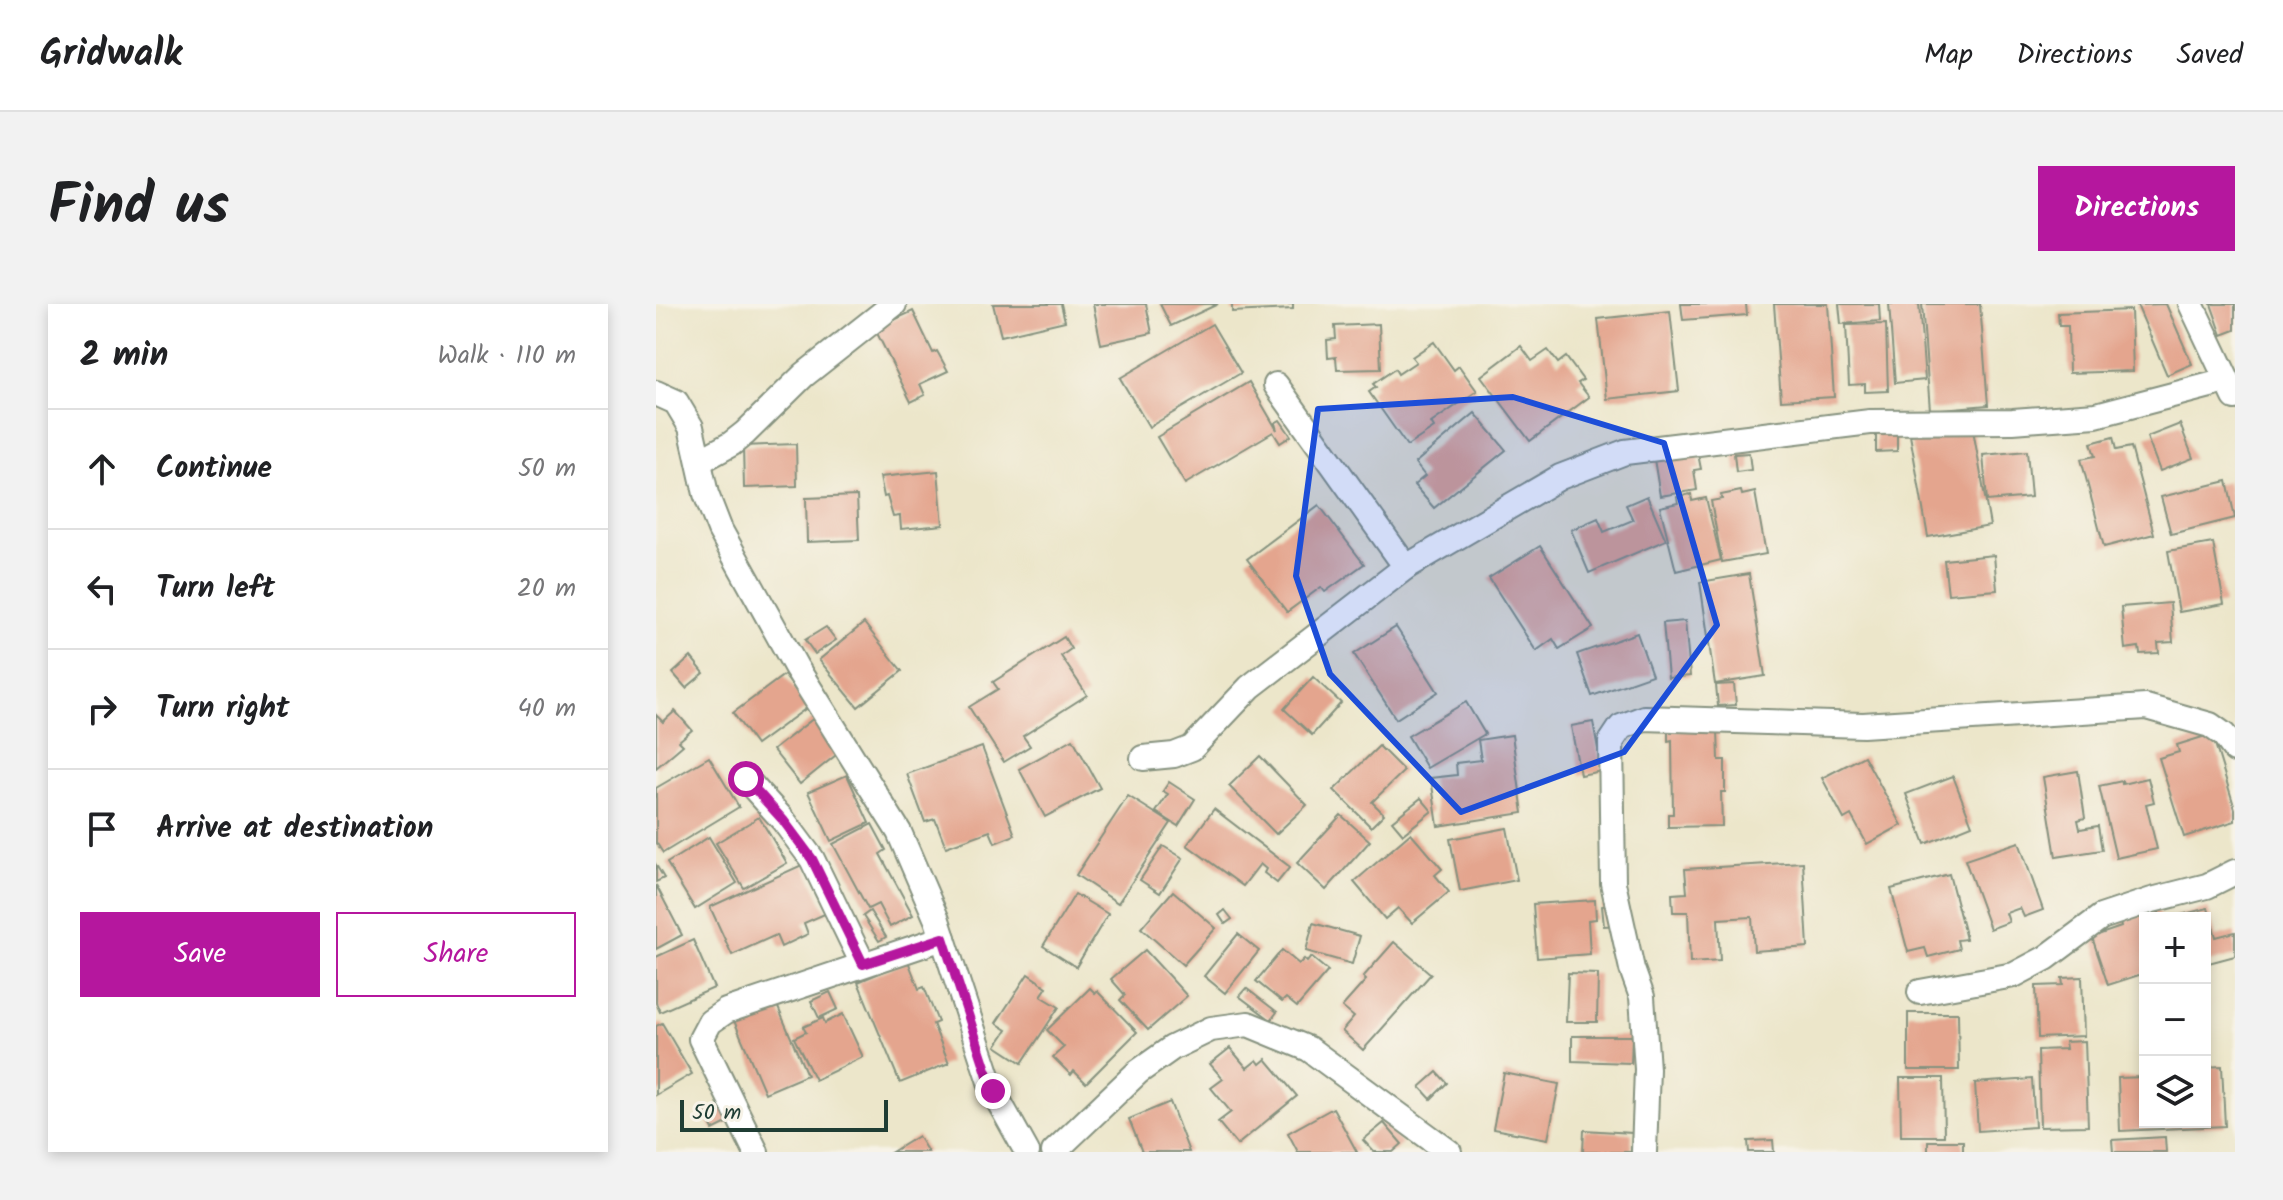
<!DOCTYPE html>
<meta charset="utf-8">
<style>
body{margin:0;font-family:Kalam,sans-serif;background:#f2f2f2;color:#202124}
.controls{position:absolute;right:24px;bottom:24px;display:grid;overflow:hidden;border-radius:0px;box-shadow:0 4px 12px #0003}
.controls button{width:72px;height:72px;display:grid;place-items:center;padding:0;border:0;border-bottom:2px solid #e0e0e0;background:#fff;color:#202124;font:40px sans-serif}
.scale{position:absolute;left:24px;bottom:20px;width:208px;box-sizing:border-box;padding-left:8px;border:4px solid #1f3d34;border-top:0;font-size:22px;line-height:28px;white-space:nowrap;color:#1f3d34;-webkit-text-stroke:6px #f7f3e8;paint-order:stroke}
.stop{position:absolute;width:24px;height:24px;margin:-18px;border:6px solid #b5179e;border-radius:50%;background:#fff}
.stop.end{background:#b5179e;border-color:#fff;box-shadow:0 2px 8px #0008}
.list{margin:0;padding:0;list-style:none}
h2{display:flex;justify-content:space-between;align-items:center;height:104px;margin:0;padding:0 32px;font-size:34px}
h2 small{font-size:26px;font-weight:400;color:#757577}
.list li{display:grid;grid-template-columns:52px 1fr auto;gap:24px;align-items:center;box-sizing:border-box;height:120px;padding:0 32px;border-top:2px solid #e0e0e0}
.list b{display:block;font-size:30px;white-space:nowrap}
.list em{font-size:26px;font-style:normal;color:#757577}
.actions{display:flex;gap:16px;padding:24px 32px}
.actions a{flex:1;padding:18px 0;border:2px solid #b5179e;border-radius:0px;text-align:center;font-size:28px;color:#b5179e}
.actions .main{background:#b5179e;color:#fff}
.icon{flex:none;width:44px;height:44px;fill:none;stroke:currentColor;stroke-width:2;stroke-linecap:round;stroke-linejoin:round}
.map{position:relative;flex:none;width:1579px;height:848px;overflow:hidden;border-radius:0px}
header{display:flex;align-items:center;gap:48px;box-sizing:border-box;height:112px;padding:0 40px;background:#fff;border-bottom:2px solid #e0e0e0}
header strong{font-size:38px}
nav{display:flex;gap:44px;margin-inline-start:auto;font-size:28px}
.intro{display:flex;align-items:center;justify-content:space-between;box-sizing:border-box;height:192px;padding:0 48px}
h1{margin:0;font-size:56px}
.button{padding:20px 36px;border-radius:0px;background:#b5179e;color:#fff;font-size:28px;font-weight:700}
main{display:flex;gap:48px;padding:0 48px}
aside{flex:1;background:#fff;border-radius:0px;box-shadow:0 4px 12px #0003}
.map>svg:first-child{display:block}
.building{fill:#e4a58e}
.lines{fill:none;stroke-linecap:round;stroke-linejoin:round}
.street-casing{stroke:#86927f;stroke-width:28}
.street{stroke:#fff;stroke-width:24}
.route{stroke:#b5179e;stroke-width:10}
.marked{fill:#1d4ed8;fill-opacity:0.2;stroke:#1d4ed8;stroke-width:6;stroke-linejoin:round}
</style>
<header>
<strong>Gridwalk</strong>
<nav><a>Map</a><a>Directions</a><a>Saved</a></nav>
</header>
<div class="intro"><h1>Find us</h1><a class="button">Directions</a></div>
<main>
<aside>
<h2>2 min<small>Walk · 110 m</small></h2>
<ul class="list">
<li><svg class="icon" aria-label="ahead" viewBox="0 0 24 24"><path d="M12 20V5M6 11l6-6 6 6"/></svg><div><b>Continue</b></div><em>50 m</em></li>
<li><svg class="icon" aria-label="left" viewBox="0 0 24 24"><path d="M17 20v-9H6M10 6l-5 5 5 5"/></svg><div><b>Turn left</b></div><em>20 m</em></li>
<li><svg class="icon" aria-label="right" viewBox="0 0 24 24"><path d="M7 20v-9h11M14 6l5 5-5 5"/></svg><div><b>Turn right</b></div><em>40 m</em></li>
<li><svg class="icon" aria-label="arrive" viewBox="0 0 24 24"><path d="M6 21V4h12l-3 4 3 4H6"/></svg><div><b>Arrive at destination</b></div></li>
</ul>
<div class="actions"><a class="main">Save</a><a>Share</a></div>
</aside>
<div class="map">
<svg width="1579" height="848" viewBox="0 0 1579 848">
<rect width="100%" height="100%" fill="#f7f3e8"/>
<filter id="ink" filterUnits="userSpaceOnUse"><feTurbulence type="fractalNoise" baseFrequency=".0125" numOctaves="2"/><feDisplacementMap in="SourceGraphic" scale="16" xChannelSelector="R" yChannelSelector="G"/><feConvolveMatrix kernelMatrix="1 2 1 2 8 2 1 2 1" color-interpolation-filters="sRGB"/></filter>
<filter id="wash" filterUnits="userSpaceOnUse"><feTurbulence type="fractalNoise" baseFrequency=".006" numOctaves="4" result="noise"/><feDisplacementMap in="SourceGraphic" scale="32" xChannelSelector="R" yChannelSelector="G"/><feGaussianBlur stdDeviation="1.8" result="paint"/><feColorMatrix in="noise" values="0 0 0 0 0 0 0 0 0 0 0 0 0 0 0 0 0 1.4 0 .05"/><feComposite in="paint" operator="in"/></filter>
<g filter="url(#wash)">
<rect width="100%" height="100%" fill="#ece6ca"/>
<g id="blocks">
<g class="building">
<path d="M337 0H405L409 17 345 32Z"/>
<path d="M437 0H490L496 29 445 40Z"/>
<path d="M504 0H562L515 22Z"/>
<path d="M576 0H637V5L576 8Z"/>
<path d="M1025 0H1090L1091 11 1027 16Z"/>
<path d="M1118 0H1172L1178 93 1125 96Z"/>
<path d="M1183 0H1223L1224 17 1185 20Z"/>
<path d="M1233 0H1263L1269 76 1239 79Z"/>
<path d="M1266 0H1324L1332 101 1274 106Z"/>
<path d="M1510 0 1536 60 1511 71 1481 1Z"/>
<path d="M1555 0H1579V26L1566 31Z"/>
<path d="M1475 6 1477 67 1413 69 1412 22H1403L1402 9Z"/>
<path d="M257 7 277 49 281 47 292 67 264 80 269 91 255 98 219 25Z"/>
<path d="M1014 7 1023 87 951 95 942 15Z"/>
<path d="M556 20 585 69 493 123 464 74Z"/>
<path d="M723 20 725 65 681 66 680 53 672 54 671 36 680 35 679 22Z"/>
<path d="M1230 20 1232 87 1209 88V80L1193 81 1190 21Z"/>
<path d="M778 38 798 66 803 62 821 87 775 119 778 124 751 142 713 88 720 83 717 80 739 65 742 70 760 58 756 53Z"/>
<path d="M865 42 876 57 892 46 902 59 910 53 927 76 922 79 933 93 874 137 825 72Z"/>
<path d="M593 78 621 126 619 119 624 116 635 132 624 139 617 128 529 180 501 133Z"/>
<path d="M819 109 850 146 778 204 758 181 769 172 759 159Z"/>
<path d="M1316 120 1334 222 1272 233 1254 131Z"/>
<path d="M1524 120 1537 154 1504 167 1491 133Z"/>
<path d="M1220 125H1241V147L1220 148Z"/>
<path d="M1457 133 1460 146 1475 143 1498 230 1448 243 1425 155 1439 152 1435 139Z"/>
<path d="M140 140 141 182 88 184 87 142Z"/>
<path d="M1371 147 1375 193 1331 197 1327 151Z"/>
<path d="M997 149 1042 150 1045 165 1038 166 1041 186 1004 192Z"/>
<path d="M1093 149 1095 166 1080 168 1078 150Z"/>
<path d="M282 167 287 221 245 225 244 212 237 213 231 192 228 193 224 173Z"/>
<path d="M1571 177 1579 214 1515 230 1505 193Z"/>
<path d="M1085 187 1086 191 1099 188 1110 250 1066 258 1055 197 1066 195 1065 191Z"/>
<path d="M1035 190 1036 197 1050 194 1065 256 1020 267 1004 203 1022 199 1021 193Z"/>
<path d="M201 192 203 236 151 238 150 194Z"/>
<path d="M991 192 1010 236 933 269 915 226 942 214 948 228 977 216 970 201Z"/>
<path d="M663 201 708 260 669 288 665 283 631 308 591 255Z"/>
<path d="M1557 239 1568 300 1523 308 1512 247Z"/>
<path d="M884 242 937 324 903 345 897 335 880 347 833 274Z"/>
<path d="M1338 251 1341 286 1292 290 1288 256Z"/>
<path d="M1093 270 1109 372 1059 380 1044 278Z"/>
<path d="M1514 299 1517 338 1502 339 1503 349 1484 350 1483 343 1469 345 1465 303Z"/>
<path d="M1029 317 1034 372 1012 374 1007 319Z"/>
<path d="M208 319 246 367 202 403 163 356Z"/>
<path d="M170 323 180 336 159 350 149 336Z"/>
<path d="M740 323 782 388 740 415 698 350Z"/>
<path d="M981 329 996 371 936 392 921 350Z"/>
<path d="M408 333 415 345 405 352 431 391 367 432 374 442 348 458 313 403 342 385 337 378Z"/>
<path d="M35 353 48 369 30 384 17 369Z"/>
<path d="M128 371 152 403 100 441 77 409Z"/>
<path d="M657 373 685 399 656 431 628 405Z"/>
<path d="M1078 380 1080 401 1062 402 1060 381Z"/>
<path d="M810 398 829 430 771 464 752 432Z"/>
<path d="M19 407 36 426 23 437 27 441 0 464V411L7 418Z"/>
<path d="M158 414 185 447 144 480 117 446Z"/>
<path d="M937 418 946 467 924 471 915 422Z"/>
<path d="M1012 426H1062L1063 456H1069V488H1065L1066 522 1012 523V510H1017L1016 436 1012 437Z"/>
<path d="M1556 430 1579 505V517L1528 533 1503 454 1523 448 1521 441Z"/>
<path d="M856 431 867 509 782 522 775 474 801 471 800 459 825 456 822 436Z"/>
<path d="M417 435 444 484 389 513 363 465Z"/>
<path d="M723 442 748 467 716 498 728 510 715 523 678 486Z"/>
<path d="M326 443 359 531 339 539 334 527 290 543 279 515 269 518 251 470Z"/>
<path d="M604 452 651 501 620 530 573 482Z"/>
<path d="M1208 452 1246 521 1211 540 1195 511 1188 515 1166 474Z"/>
<path d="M53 453 83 503 7 549 0 538V484Z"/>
<path d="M1422 467 1429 514 1422 516 1424 525 1442 522 1446 546 1400 553 1387 473Z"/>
<path d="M191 471 213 519 175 537 152 488Z"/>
<path d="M1297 472 1316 521 1269 540 1250 490Z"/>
<path d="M1492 474 1498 498 1490 500 1501 545 1460 554 1443 482 1466 477V480Z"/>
<path d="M513 478 539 495 522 522 500 508 512 490 507 487Z"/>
<path d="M472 492 515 519 462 599 420 571Z"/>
<path d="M765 494 776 507 747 530 736 517Z"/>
<path d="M558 505 634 563 621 579 608 569 610 565 604 560 587 582 531 541Z"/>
<path d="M685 511 714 537 670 586 641 559Z"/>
<path d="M103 513 131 559 88 584 60 539Z"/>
<path d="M216 520 230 546 224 550 257 611 234 623 222 600 212 605 177 540Z"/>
<path d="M851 524 861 576 804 587 794 535Z"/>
<path d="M755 529 786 565 779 571 793 588 756 619 742 604 729 615 698 578Z"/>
<path d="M53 533 81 579 39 605 11 559Z"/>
<path d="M1363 538 1387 606 1368 613 1364 604 1350 609 1353 618 1334 625 1309 556Z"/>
<path d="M507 542 527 554 504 589 484 576Z"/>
<path d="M1147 558 1152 643 1098 647 1096 613 1062 615 1064 657 1034 659 1032 608H1017L1016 590 1031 589 1029 565Z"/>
<path d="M148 560 171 609 148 619 152 630 125 643 120 631 76 651 54 603Z"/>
<path d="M0 561 8 574 0 578Z"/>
<path d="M1293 570 1310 635 1301 636 1303 645 1272 653 1269 644 1252 648 1235 585Z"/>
<path d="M0 581 26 631 0 645Z"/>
<path d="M517 587 560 624 527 661 485 624Z"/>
<path d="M419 590 452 610 420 663 387 642Z"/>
<path d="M939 596 940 615 932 616 934 650 881 654 877 600Z"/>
<path d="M960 600 963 621 948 622 946 602Z"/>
<path d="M1552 604 1560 633 1579 628V652L1549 660V614L1517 613Z"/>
<path d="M569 606 576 615 569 620 563 611Z"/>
<path d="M1502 606 1505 614H1489V669L1452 681 1436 633 1465 623 1464 618Z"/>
<path d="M214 607 230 633 223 637 207 612Z"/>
<path d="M657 619 704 632 696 660 650 647Z"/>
<path d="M582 630 603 647 569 689 548 672Z"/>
<path d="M37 636 58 684 4 708 0 699V653Z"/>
<path d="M738 638 775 670 707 746 686 727 698 713 686 703 710 676 707 673Z"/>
<path d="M489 646 531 692 492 726 464 696 469 691 455 675Z"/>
<path d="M626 646 643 660 648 655 651 658 655 653 672 667 641 703 630 694 626 698 600 677Z"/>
<path d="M252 657 263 685 268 683 282 718 277 720 293 759 244 779 202 678Z"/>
<path d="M912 669 942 670 941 718H910Z"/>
<path d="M372 670 391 683 385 692 403 703 366 759 340 742 351 726 340 719Z"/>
<path d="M1426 673 1428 732 1382 734 1380 682 1407 681 1406 674Z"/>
<path d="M434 684 439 689 441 687 481 728 430 779 418 767 415 771 397 753 408 743 391 726Z"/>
<path d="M590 684 621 708 615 716 583 692Z"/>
<path d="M174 688 182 705 163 714 155 697Z"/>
<path d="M118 694 151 771 109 789 76 712Z"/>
<path d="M1252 709H1302L1303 766H1252Z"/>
<path d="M187 710 207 753 159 776 138 734 150 728 147 723 167 714 169 719Z"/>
<path d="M6 719 36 770 0 791V722Z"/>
<path d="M916 732H976L975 759 916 757Z"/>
<path d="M1429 737 1432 822 1384 823 1382 746 1410 745 1409 738Z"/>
<path d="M574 744 591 764 601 756 604 760 610 755 641 792 581 841 562 818 575 808 555 784 567 775 554 760Z"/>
<path d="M1566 762 1569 822 1464 827 1462 774 1489 773V818H1549V763Z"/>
<path d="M781 768 791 779 775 795 764 783Z"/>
<path d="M848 769 903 780 892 835 837 825Z"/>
<path d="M1244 774H1287L1288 832H1245Z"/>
<path d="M1376 775 1379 823 1322 827 1319 779Z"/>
<path d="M70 798 79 815 57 826 48 810Z"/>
<path d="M514 798 533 848H486L473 815Z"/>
<path d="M677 804 701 848H642L632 829Z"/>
<path d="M728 819 746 840 737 848H718L707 836Z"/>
<path d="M928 826 976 829 975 848H927Z"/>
<path d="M262 832 272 848H236Z"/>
<path d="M1509 833 1510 848H1457L1456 836Z"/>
<path d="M1117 836 1118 848H1093L1092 837Z"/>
<rect x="1272" y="837" width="35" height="11"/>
</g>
</g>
</g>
<g filter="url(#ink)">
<use href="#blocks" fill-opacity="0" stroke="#86927f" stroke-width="2"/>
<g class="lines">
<g class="street-casing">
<g id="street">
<path d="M1535 0 1579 93"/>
<path d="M620 81 750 263"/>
<path d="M0 89 20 98 35 123 50 190 64 226 140 363 243 528 281 616 337 787 371 848"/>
<path d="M44 157 75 140 89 129 148 71 238 0"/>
<path d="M487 454 518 451 536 444 594 383 750 263 904 173 969 148 1214 118 1357 117 1440 111 1570 77"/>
<path d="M90 475 127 516 156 555 207 660"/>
<path d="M1264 688 1358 671 1390 654 1445 613 1496 596 1551 582 1579 568"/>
<path d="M100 848 45 735 54 718 70 707 287 634"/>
<path d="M398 848 482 768 516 744 555 725 592 720 653 745 793 848"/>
<path d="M988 848 991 765 986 693 976 665 957 579 955 438 965 423 988 414 1207 421 1490 403 1554 421 1568 431 1579 446"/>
</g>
</g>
<use href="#street" class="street"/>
</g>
</g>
<g class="lines" filter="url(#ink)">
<path class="route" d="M90 475 127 516 156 555 207 660 287 634 337 787"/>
</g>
<path class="marked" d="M857 93 1008 139 1061 321 968 448 805 508 674 370 640 272 662 105Z"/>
</svg>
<div class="controls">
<button>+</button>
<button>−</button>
<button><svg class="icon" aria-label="layers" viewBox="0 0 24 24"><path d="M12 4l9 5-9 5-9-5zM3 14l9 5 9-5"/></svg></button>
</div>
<div class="scale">50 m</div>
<div class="stop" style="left:90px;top:475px"></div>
<div class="stop end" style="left:337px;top:787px"></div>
</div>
</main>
